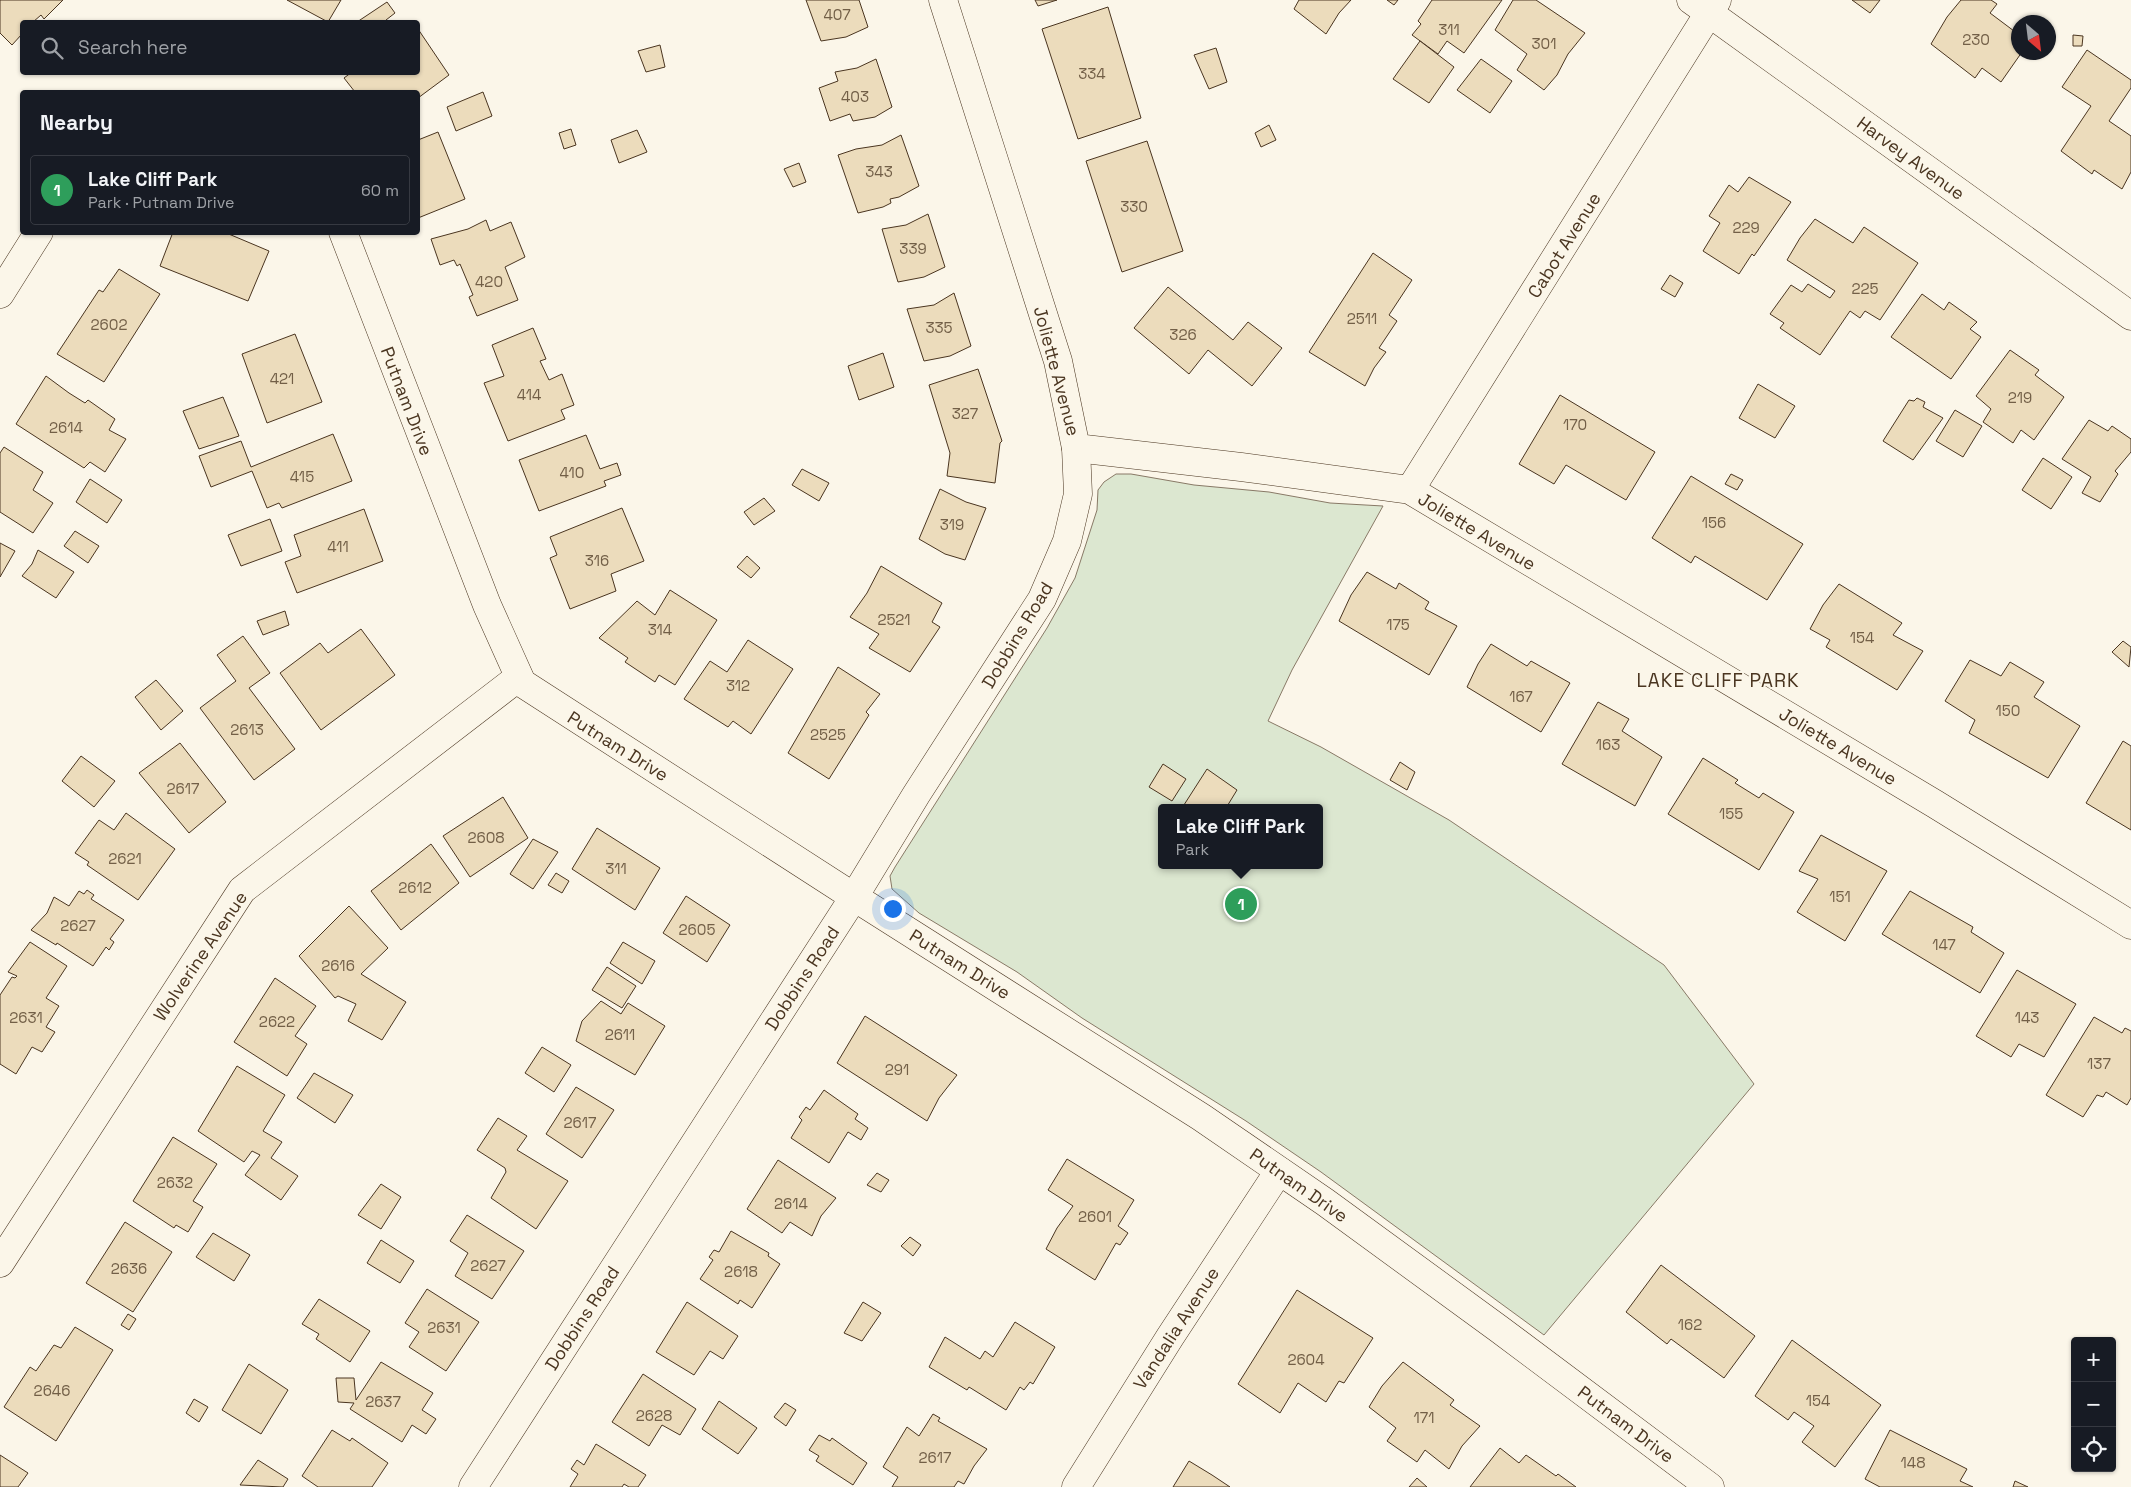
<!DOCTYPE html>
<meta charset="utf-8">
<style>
body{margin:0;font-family:"Space Grotesk",sans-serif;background:#242831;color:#f1f3f6}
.controls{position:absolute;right:15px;bottom:15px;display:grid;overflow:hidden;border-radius:5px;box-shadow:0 1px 4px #0004}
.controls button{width:45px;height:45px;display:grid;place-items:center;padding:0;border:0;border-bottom:1px solid #363941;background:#171b24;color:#f1f3f6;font:25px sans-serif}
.compass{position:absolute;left:2011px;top:15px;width:45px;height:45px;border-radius:50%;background:#171b24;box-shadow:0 1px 4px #0004;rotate:152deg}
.you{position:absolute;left:892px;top:908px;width:18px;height:18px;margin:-12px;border:4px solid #fff;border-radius:50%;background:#1a73e8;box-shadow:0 0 0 8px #1a73e833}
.badge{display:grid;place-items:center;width:32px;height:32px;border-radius:50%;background:#c62828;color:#fff;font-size:16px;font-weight:700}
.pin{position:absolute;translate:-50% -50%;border:2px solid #fff;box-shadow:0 1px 5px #0006}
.popup{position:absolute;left:1158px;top:804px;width:165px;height:65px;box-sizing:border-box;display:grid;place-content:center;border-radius:5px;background:#171b24;filter:drop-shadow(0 1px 4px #0005);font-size:16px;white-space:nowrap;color:#9ea1a6}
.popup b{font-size:19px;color:#f1f3f6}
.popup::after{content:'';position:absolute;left:50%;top:100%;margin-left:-10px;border:10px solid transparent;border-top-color:#171b24}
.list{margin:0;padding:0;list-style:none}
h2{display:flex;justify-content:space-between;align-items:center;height:65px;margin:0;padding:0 20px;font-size:21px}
h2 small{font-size:16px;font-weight:400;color:#9ea1a6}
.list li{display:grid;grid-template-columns:32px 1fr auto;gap:15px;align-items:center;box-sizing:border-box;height:70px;margin:0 10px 10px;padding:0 10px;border:1px solid #363941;border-radius:5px}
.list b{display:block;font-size:19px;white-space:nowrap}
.list p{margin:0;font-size:16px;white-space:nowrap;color:#9ea1a6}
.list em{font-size:16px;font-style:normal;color:#9ea1a6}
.icon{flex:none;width:28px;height:28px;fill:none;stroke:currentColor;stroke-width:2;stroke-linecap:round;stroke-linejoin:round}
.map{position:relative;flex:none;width:2131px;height:1487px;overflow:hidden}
.search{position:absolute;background:#171b24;box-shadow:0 1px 4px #0004;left:20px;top:20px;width:400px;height:55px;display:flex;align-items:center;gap:12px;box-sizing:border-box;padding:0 18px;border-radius:5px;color:#9ea1a6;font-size:19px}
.panel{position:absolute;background:#171b24;box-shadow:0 1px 4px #0004;left:20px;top:90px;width:400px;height:145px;border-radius:5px}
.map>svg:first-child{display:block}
.green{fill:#dce7d0;stroke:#887966;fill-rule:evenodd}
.building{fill:#ecdcbc;stroke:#4a3520}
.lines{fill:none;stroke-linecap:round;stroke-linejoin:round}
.minor-casing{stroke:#4a3520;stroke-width:29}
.minor{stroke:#fbf6e9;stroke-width:28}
.labels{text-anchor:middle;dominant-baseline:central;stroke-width:4;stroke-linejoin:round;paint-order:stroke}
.number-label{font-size:15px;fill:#725f47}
.street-label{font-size:18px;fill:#4a3520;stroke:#fbf6e9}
.neighbourhood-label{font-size:19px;letter-spacing:1px;fill:#4a3520;stroke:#fbf6e9}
</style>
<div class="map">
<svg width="2131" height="1487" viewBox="0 0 2131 1487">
<rect width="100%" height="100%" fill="#fbf6e9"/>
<path class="green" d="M1116 474H1131L1194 485 1269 492 1330 503 1383 506 1292 670 1268 721 1321 747 1449 820 1664 965 1754 1084 1544 1335 1321 1172 1246 1121 1082 1018 1017 972 919 913 892 889 890 876 895 867 1047 628 1075 578 1097 510 1098 490 1104 482ZM1162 808H1320V865H1162Z"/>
<g class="building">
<path d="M0 0H63L44 19 41 15 33 22H22V34L12 45 0 33Z"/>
<path d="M287 0H341L328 22Z"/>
<path d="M806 0H859L868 27 846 37 821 41Z"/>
<path d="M1035 0H1057L1038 6Z"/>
<path d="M1299 0H1351L1339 13 1326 34 1294 9Z"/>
<path d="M1387 0H1398L1394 5Z"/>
<path d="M1432 0H1502L1464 53 1447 41 1438 54 1412 35 1421 24 1418 21Z"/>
<path d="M1513 0H1536L1585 33 1568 54 1557 75 1544 90 1517 70 1527 54 1495 30Z"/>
<path d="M1852 0H1880L1870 13Z"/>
<path d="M1961 0H1991L1997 4 1990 13 2018 34V52H2022L2001 82 1982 68 1975 78 1931 44 1947 17Z"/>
<path d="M387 2 395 13 386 20 387 22H357Z"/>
<path d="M1108 7 1141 118 1078 139 1042 29Z"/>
<path d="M418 29 449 75 418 98V92H355L344 78 352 72H418Z"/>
<path d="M2073 35 2083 36 2082 46H2073Z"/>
<path d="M1420 41 1454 67 1429 103 1393 79Z"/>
<path d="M660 45 665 67 646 72 638 51Z"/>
<path d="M1216 48 1227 82 1209 89 1194 55Z"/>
<path d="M2087 50 2131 80V88L2109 121 2131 136V172L2122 189 2094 170 2092 174 2061 151 2091 106 2062 87Z"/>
<path d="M876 59 892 107 875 117 853 121 850 114 830 121 819 88 838 81 835 72 857 68Z"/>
<path d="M1481 59 1512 81 1490 113 1457 90Z"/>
<path d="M483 92 492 116 456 131 447 107Z"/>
<path d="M1269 125 1276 140 1261 147 1255 133Z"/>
<path d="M571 129 576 145 564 149 559 133Z"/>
<path d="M637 130 647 152 619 163 611 140Z"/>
<path d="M438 132 465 199 418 218V140Z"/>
<path d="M901 135 919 186 899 197 890 199 891 203 883 207 858 213 838 155 856 149 882 145Z"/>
<path d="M1147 141 1183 251 1122 272 1086 161Z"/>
<path d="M799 163 806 182 793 187 784 169Z"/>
<path d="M1749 177 1791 202 1754 256 1752 254 1739 274 1703 251 1720 223 1709 216 1729 185 1738 192Z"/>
<path d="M928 214 945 267 924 277 898 282 882 229 906 225Z"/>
<path d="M1815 219 1853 243 1864 227 1918 263 1880 320 1865 311 1860 318 1850 311 1820 355 1780 328 1784 323 1770 314 1791 285 1802 292 1808 284 1830 298 1835 291 1787 260 1800 238Z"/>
<path d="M486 220 490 231 511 222 525 257 505 267 518 300 477 316 469 297 473 295 460 264 457 266 454 260 440 265 431 239 468 229Z"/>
<path d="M173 232H224L269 251 248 301 160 266Z"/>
<path d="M1373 253 1412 280 1389 315 1397 321 1379 348 1386 352 1374 368 1365 386 1309 352Z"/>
<path d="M119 269 160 294 104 382 57 354 99 290 103 292Z"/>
<path d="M1670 275 1683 283 1675 297 1661 289Z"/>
<path d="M1168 287 1233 340 1248 322 1282 348 1252 386 1208 350 1189 374 1134 328Z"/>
<path d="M954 293 971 346 950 356 924 361 907 309 934 305Z"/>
<path d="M1922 294 1944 310 1949 302 1977 322 1970 329 1981 337 1951 379 1891 337Z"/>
<path d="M533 328 546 359 540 361 549 380 562 374 574 405 561 410 565 419 508 441 484 383 504 376 492 345Z"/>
<path d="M295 334 322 402 267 423 242 354Z"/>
<path d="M2010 350 2039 370 2035 375 2064 397 2034 440 2021 430 2013 443 1983 422 1991 409 1976 396Z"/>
<path d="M883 353 894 387 859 400 848 366Z"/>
<path d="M978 369 1002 441 1000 443 995 483 947 476 950 453 929 385Z"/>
<path d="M46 376 69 393 85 403 88 400 115 419 109 430 126 439 105 472 90 462 84 468 16 424Z"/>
<path d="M1758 384 1795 406 1775 438 1739 418Z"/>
<path d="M1560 395 1655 452 1626 500 1566 465 1554 484 1519 464Z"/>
<path d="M223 397 239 436 199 449 183 411Z"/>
<path d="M1917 398 1925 402 1923 407 1943 418 1913 460 1883 441 1909 400 1914 401Z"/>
<path d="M1955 410 1982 426 1963 457 1936 441Z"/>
<path d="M2089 420 2108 431 2112 426 2131 439V452L2115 471 2118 474 2100 502 2082 493 2091 477 2062 459Z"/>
<path d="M333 434 352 481 282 508 279 503 267 508 252 471 211 487 199 456 241 441 251 467Z"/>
<path d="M586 435 600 469 617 463 621 475 604 481 606 486 539 511 519 460Z"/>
<path d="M4 447 43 472 33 490 53 503 33 533 0 512V453Z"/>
<path d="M2043 458 2072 477 2051 509 2022 490Z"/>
<path d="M802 469 829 483 819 501 792 485Z"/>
<path d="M1731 474 1743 480 1737 490 1725 484Z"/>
<path d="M1691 476 1803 544 1767 600 1695 556 1691 563 1652 538Z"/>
<path d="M90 479 122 500 107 523 76 502Z"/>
<path d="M940 489 966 502 986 508 965 560 945 554 919 539Z"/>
<path d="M764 498 775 511 754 525 744 512Z"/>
<path d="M622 508 644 561 611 574 616 591 570 609 550 558 557 555 550 537Z"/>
<path d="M364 509 383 561 297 593 285 562 301 556 294 535Z"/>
<path d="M270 519 282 551 241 566 228 535Z"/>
<path d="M75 531 99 546 88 563 64 546Z"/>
<path d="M0 543 15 551 0 577Z"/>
<path d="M38 550 74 572 56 598 22 576 32 564Z"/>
<path d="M747 556 760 568 751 578 737 567Z"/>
<path d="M881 566 942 603 932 622 940 627 910 672 869 648 879 634 850 617 867 593Z"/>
<path d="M1367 572 1396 589 1399 583 1429 602 1425 609 1457 626 1429 675 1339 621 1351 595Z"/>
<path d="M1839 584 1902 623 1893 635 1923 651 1897 690 1826 647 1830 640 1810 629 1823 605Z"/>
<path d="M670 590 717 620 675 685 659 675 655 682 625 662 628 658 599 638 637 601 655 615Z"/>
<path d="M285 611 289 625 263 635 257 621Z"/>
<path d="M361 629 395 675 321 730 280 673 320 643 328 653Z"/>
<path d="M243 636 270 673 249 688 295 749 254 780 200 708 236 681 217 655Z"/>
<path d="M748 640 793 669 751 734 733 721 728 727 684 699 710 661 727 672Z"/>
<path d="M2123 641 2131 647 2129 667 2112 652Z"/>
<path d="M1491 644 1527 666 1531 661 1570 683 1541 732 1467 687 1478 664Z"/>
<path d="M1970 660 2001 676 2010 662 2044 682 2034 697 2080 726 2048 778 1969 733 1975 720 1945 701Z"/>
<path d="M838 667 880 694 866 712 869 715 829 779 788 753Z"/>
<path d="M156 680 183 711 161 730 135 697Z"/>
<path d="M1598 702 1629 719 1622 731 1662 757 1635 806 1562 764Z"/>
<path d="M2123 741 2131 746V830L2086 803Z"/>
<path d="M180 743 226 802 189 833 139 773Z"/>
<path d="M81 756 115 781 94 807 62 781Z"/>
<path d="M1703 758 1738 780 1735 783 1759 798 1763 793 1794 812 1759 870 1668 814Z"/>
<path d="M1400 762 1415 772 1407 790 1390 780Z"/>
<path d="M1163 764 1186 779 1172 801 1149 787Z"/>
<path d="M1207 769 1237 790 1226 808H1182Z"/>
<path d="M503 797 528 838 470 877 443 836Z"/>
<path d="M126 813 175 849 138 900 87 865 89 862 75 853 99 820 114 830Z"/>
<path d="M597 828 660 868 635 910 572 869Z"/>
<path d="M1821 835 1887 871 1845 941 1797 912 1818 879 1799 871Z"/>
<path d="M533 839 558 852 533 889 510 874Z"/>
<path d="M431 844 459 883 401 930 371 891Z"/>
<path d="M556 873 569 881 562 893 548 885Z"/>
<path d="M87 890 94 895 91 899 124 920 110 939 114 942 109 950 106 947 93 966 57 943 56 945 31 930 47 913 54 897 69 906 79 891 84 894Z"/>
<path d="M1910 891 1973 927 1971 932 2004 953 1980 993 1882 934Z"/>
<path d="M686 896 730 925 707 962 663 933Z"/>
<path d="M349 906 388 948 361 974 406 1002 382 1040 348 1021 356 1004 338 996 335 998 299 956Z"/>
<path d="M30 942 67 966 46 998 59 1006 46 1027 55 1032 42 1052 32 1047 16 1074 0 1064V995L12 977 15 978 17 976 8 972Z"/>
<path d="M623 942 655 961 642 984 610 963Z"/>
<path d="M607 967 636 986 622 1008 592 990Z"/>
<path d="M2017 970 2076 1004 2044 1057 2019 1044 2011 1057 1976 1036Z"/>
<path d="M275 978 316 1006 295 1036 307 1044 287 1076 234 1042Z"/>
<path d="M601 1001 621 1014 628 1003 665 1026 635 1075 576 1041 582 1021Z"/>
<path d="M865 1016 957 1075 939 1098 927 1121 837 1063Z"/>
<path d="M2094 1017 2122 1033 2125 1028 2131 1031V1098L2127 1105 2106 1092 2103 1097 2097 1095 2083 1117 2046 1095Z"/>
<path d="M542 1047 571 1065 554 1092 525 1073Z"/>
<path d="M237 1066 285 1095 263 1131 282 1142 271 1158 298 1176 281 1200 245 1175 260 1155 252 1151 244 1162 198 1131Z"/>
<path d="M314 1073 353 1095 335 1123 297 1098Z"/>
<path d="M576 1087 614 1110 582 1158 546 1134Z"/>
<path d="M824 1090 858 1114 855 1119 868 1128 861 1140 848 1132 829 1163 791 1138 802 1120 799 1117 806 1107 810 1110Z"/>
<path d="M498 1118 527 1136 517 1150 568 1181 536 1229 491 1198 506 1172 505 1168 477 1150Z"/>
<path d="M173 1137 217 1164 193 1201 203 1207 188 1232 176 1225 174 1228 133 1201Z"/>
<path d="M1067 1159 1134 1200 1118 1226 1128 1233 1120 1245 1116 1243 1095 1280 1046 1249 1057 1228 1073 1206 1048 1190Z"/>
<path d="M778 1160 836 1198 821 1216 812 1236 790 1222 782 1233 747 1209Z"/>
<path d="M877 1173 889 1180 881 1192 867 1185Z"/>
<path d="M381 1184 401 1197 381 1229 358 1215Z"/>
<path d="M467 1215 524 1251 492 1299 455 1276 468 1253 450 1241Z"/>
<path d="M125 1222 172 1252 133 1312 86 1283Z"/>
<path d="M731 1231 769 1253 768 1256 780 1264 752 1308 740 1300 738 1304 700 1279 713 1260 709 1257 714 1250 719 1252Z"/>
<path d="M213 1233 250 1255 234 1281 196 1257Z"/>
<path d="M910 1237 921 1245 913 1256 901 1246Z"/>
<path d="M381 1240 414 1261 400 1283 367 1263Z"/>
<path d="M1661 1265 1755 1336 1724 1378 1671 1339 1667 1344 1626 1312Z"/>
<path d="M427 1289 479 1322 446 1371 409 1347 419 1332 405 1323Z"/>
<path d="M1297 1290 1373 1338 1344 1383 1339 1381 1326 1402 1298 1383 1280 1413 1238 1384Z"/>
<path d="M319 1299 370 1331 350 1362 316 1339 319 1334 302 1324Z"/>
<path d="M687 1302 738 1336 723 1359 710 1351 694 1375 656 1352Z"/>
<path d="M863 1302 881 1313 862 1341 844 1333Z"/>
<path d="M128 1314 136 1319 129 1330 121 1325Z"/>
<path d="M1015 1322 1055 1347 1033 1384 1030 1382 1024 1390 1020 1387 1006 1410 969 1387 967 1390 929 1367 945 1337 980 1359 985 1351 993 1357Z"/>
<path d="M75 1327 113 1350 56 1441 4 1407 30 1367 36 1371 54 1345 61 1348Z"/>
<path d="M1792 1340 1881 1405 1835 1467 1802 1442 1814 1426 1794 1412 1788 1420 1755 1396Z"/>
<path d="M381 1362 433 1393 422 1410 436 1419 426 1434 412 1425 402 1442 350 1409 354 1403 338 1402 336 1378H354L356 1400Z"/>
<path d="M1403 1362 1454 1400 1450 1405 1480 1426 1462 1446 1449 1469 1425 1450 1417 1462 1387 1441 1396 1428 1369 1407 1382 1386Z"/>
<path d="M249 1364 288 1390 261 1434 222 1410Z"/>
<path d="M643 1374 696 1409 680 1435 662 1425 649 1446 612 1422Z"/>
<path d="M194 1399 208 1407 199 1422 186 1413Z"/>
<path d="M719 1401 757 1428 738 1454 702 1429Z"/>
<path d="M785 1403 796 1410 786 1426 774 1417Z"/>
<path d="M933 1414 940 1418 938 1421 987 1449 974 1466 964 1484 958 1481 954 1487H892L898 1477 883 1467 907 1427 919 1436Z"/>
<path d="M332 1430 350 1441 352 1438 388 1463 372 1487H318L302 1476Z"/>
<path d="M1890 1430 1967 1469 1960 1481 1973 1487H1880L1865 1479Z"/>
<path d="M819 1435 830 1441 832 1438 867 1463 853 1485 816 1461 819 1456 809 1450Z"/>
<path d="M596 1444 646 1475 638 1487H629L624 1484 622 1487H570L578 1474 571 1469 577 1460 584 1465Z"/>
<path d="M1500 1448 1519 1463 1526 1455 1556 1476 1558 1474 1576 1487H1470Z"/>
<path d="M0 1455 28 1473 18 1487H0Z"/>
<path d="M258 1460 288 1479 283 1487 240 1485Z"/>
<path d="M1189 1461 1212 1475 1230 1487H1173Z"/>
<path d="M1417 1478 1427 1487H1409Z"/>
<path d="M2015 1481 2028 1487H2013Z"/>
</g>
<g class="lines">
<g class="minor-casing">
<g id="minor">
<path d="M943 0 1058 361 1076 448 1241 467 1410 490 1935 804 2131 925"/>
<path d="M1691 0 2131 316"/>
<path d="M343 232 487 605 522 683 854 897 1201 1117 1325 1202 1499 1329 1710 1487"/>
<path d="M0 294 39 232"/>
<path d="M1410 490 1717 0"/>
<path d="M0 1263 242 890 519 677"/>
<path d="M473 1487 854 897 916 795 1042 599 1067 541 1078 494 1076 448"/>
<path d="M1076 1487 1170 1337 1279 1171"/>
</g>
</g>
<use href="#minor" class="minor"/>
</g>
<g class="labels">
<g class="number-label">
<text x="837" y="14">407</text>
<text x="1449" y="29">311</text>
<text x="1976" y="39">230</text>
<text x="1544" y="43">301</text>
<text x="1092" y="73">334</text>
<text x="855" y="96">403</text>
<text x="879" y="171">343</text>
<text x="1134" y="206">330</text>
<text x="1746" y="227">229</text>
<text x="913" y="248">339</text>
<text x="489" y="281">420</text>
<text x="1865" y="288">225</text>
<text x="1362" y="318">2511</text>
<text x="109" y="324">2602</text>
<text x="939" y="327">335</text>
<text x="1183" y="334">326</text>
<text x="282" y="378">421</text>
<text x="529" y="394">414</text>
<text x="2020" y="397">219</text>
<text x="965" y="413">327</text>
<text x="1575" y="424">170</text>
<text x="66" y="427">2614</text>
<text x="572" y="472">410</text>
<text x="302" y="476">415</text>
<text x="1714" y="522">156</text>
<text x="952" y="524">319</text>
<text x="338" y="546">411</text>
<text x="597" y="560">316</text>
<text x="894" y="619">2521</text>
<text x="1398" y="624">175</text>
<text x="660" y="629">314</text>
<text x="1862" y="637">154</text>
<text x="738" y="685">312</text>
<text x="1521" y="696">167</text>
<text x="2008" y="710">150</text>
<text x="247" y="729">2613</text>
<text x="828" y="734">2525</text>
<text x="1608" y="744">163</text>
<text x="183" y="788">2617</text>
<text x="1731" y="813">155</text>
<text x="486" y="837">2608</text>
<text x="125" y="858">2621</text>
<text x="616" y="868">311</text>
<text x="415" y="887">2612</text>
<text x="1840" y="896">151</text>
<text x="78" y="925">2627</text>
<text x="697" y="929">2605</text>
<text x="1944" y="944">147</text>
<text x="338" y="965">2616</text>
<text x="26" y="1017">2631</text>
<text x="2027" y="1017">143</text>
<text x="277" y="1021">2622</text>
<text x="620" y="1034">2611</text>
<text x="2099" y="1063">137</text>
<text x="897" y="1069">291</text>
<text x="580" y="1122">2617</text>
<text x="175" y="1182">2632</text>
<text x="791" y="1203">2614</text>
<text x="1095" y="1216">2601</text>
<text x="488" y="1265">2627</text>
<text x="129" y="1268">2636</text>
<text x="741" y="1271">2618</text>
<text x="1690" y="1324">162</text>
<text x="444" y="1327">2631</text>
<text x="1306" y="1359">2604</text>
<text x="52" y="1390">2646</text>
<text x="1818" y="1400">154</text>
<text x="383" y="1401">2637</text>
<text x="654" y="1415">2628</text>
<text x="1424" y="1417">171</text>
<text x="935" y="1457">2617</text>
<text x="1913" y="1462">148</text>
</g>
<g class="street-label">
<text transform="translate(1911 158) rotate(36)">Harvey Avenue</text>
<text transform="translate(1564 245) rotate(-58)">Cabot Avenue</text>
<text transform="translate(1057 371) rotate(75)">Joliette Avenue</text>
<text transform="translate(407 401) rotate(69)">Putnam Drive</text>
<text transform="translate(1477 531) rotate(31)">Joliette Avenue</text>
<text transform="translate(1017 635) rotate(-59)">Dobbins Road</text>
<text transform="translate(618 746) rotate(32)">Putnam Drive</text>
<text transform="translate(1838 746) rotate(31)">Joliette Avenue</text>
<text transform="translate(200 956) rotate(-56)">Wolverine Avenue</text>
<text transform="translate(960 964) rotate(32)">Putnam Drive</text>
<text transform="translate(802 978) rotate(-57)">Dobbins Road</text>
<text transform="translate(1299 1185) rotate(35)">Putnam Drive</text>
<text transform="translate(582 1318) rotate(-57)">Dobbins Road</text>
<text transform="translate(1176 1328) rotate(-57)">Vandalia Avenue</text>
<text transform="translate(1626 1424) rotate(37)">Putnam Drive</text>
</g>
<g class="neighbourhood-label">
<text x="1718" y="680">LAKE CLIFF PARK</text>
</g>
</g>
</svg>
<div class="controls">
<button>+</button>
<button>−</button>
<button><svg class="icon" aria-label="locate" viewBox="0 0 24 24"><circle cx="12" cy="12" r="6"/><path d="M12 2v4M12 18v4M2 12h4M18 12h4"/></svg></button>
</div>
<svg class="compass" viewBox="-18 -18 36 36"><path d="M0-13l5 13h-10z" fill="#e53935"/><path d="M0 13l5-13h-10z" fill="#9ea1a6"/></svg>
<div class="you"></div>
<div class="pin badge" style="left:1241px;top:904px;background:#2e9e5b">1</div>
<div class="popup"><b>Lake Cliff Park</b>Park</div>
<div class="search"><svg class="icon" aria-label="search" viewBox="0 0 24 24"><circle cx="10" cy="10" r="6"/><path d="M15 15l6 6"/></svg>Search here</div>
<section class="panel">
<h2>Nearby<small></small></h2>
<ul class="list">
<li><span class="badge" style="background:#2e9e5b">1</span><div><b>Lake Cliff Park</b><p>Park · Putnam Drive</p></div><em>60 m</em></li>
</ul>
</section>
</div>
